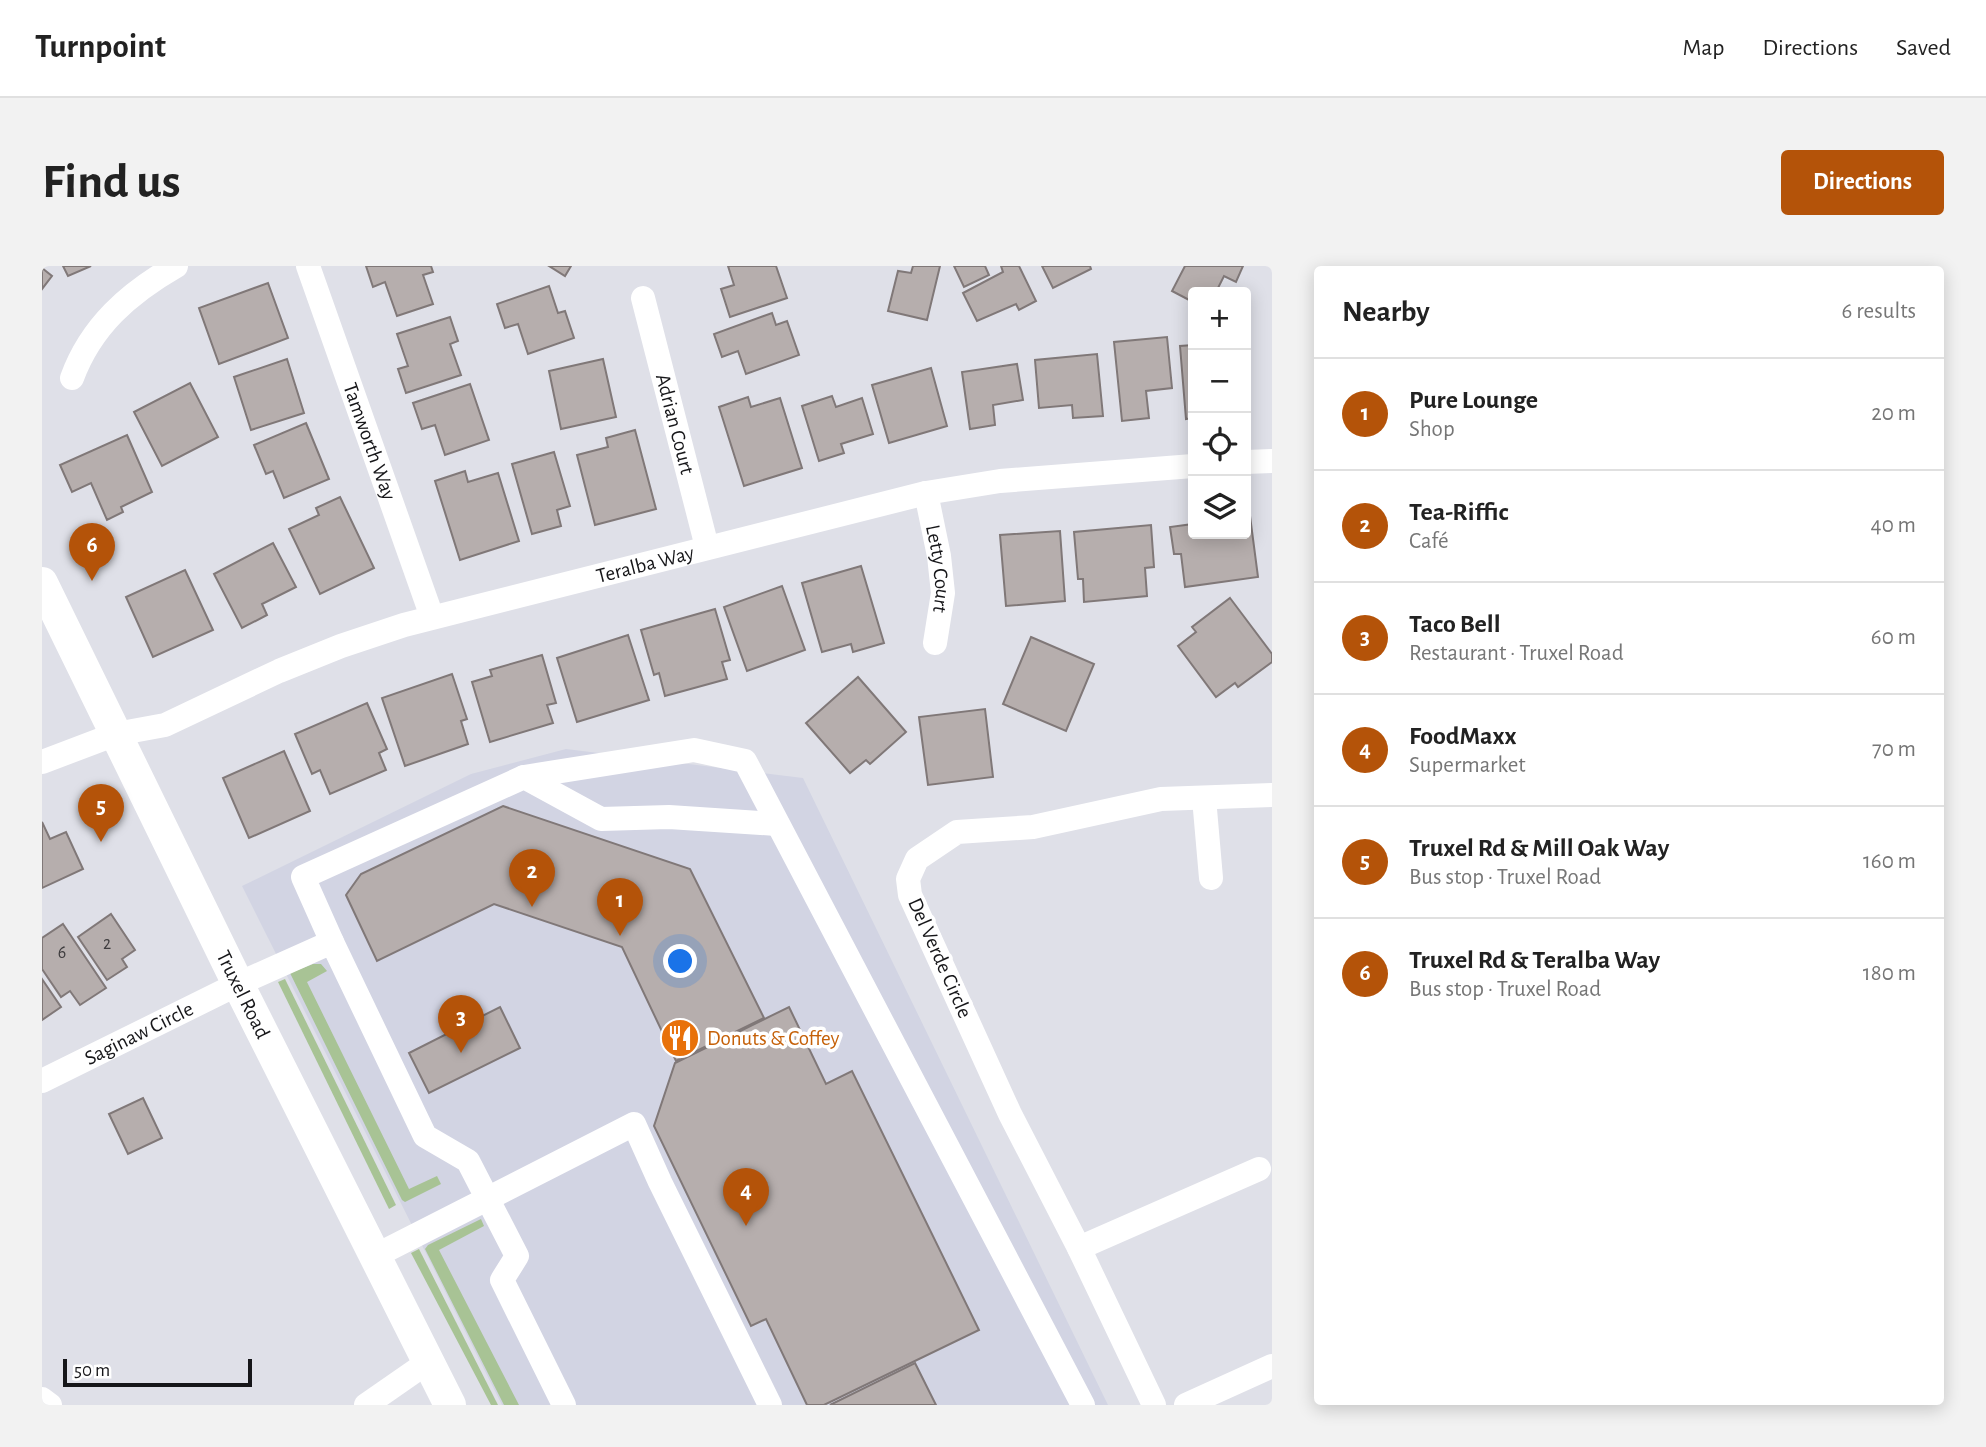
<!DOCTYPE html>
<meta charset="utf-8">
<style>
body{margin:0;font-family:"Alegreya Sans",sans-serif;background:#f2f2f2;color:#222}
.controls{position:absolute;right:21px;top:21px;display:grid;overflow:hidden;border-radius:7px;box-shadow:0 4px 18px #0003}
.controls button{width:63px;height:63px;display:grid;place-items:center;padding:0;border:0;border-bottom:2px solid #e0e0e0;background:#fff;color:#222;font:35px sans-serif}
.scale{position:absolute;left:21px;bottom:18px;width:189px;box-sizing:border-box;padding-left:7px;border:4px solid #161619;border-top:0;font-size:19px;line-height:24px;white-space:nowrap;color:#161619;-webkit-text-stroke:5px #fff;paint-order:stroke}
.you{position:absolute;left:639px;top:696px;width:24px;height:24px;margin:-18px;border:5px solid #fff;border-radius:50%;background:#1a73e8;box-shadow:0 0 0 10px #1a73e833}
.badge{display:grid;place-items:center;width:46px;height:46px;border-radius:50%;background:#b45309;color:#fff;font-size:23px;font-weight:700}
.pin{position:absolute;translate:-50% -58px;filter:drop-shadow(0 2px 4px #0008)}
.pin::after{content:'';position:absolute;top:37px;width:24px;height:21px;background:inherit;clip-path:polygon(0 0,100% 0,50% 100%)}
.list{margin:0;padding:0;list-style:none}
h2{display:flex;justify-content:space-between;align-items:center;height:91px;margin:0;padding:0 28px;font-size:30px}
h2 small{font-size:23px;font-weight:400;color:#767676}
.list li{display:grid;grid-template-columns:46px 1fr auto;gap:21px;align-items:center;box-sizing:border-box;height:112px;padding:0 28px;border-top:2px solid #e0e0e0}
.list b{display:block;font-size:26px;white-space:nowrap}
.list p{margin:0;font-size:23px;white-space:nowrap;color:#767676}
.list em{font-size:23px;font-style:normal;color:#767676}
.icon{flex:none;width:38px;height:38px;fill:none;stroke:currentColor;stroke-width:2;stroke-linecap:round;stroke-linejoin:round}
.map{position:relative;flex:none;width:1230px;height:1139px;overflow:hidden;border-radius:7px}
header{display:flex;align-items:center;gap:42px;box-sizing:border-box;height:98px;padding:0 35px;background:#fff;border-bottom:2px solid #e0e0e0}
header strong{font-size:33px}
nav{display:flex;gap:38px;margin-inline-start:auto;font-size:24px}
.intro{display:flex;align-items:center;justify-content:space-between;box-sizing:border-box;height:168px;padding:0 42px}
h1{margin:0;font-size:49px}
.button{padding:18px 32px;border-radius:7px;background:#b45309;color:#fff;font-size:24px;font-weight:700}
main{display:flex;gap:42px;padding:0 42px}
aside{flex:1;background:#fff;border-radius:7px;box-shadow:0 4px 18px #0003}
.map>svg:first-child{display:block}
.built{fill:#d2d4e3}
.green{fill:#a8c395}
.building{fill:#b6aead;stroke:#807878;stroke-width:2}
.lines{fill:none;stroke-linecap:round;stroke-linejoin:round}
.minor{stroke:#fff;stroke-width:24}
.major{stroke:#fff;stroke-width:32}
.labels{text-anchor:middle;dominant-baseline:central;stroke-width:7;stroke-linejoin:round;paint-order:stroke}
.number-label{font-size:18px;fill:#3e3c3e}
.street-label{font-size:21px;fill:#161619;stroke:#fff}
.food-label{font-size:21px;fill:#c56008;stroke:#fff;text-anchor:start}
</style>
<header>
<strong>Turnpoint</strong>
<nav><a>Map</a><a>Directions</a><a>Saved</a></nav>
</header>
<div class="intro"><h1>Find us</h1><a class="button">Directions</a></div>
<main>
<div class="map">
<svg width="1230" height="1139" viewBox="0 0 1230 1139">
<rect width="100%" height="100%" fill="#dfe0e8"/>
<path class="built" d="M524 483 761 512 1066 1139H460L200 620 429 508Z"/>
<g class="green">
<path d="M271 698H279L285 705 265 716 367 923 395 910 399 918 363 936 360 934 248 707Z"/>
<path d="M243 713 354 939 347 943 236 716Z"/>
<path d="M439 953 442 960 397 984 477 1139H462L383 983 386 979Z"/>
<path d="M377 983 456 1139H449L369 987Z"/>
</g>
<g class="building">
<path d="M21 0H49L26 10Z"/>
<path d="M324 0H389L391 6 381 9 391 38 355 50 343 16 331 21Z"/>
<path d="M507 0H529L523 10Z"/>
<path d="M686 0H734L745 32 688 51 679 23 692 19Z"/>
<path d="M871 0H898L885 54 846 45 856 5 869 7Z"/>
<path d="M912 0H943L947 9 922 21Z"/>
<path d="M959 0H977L994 35 977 44 974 38 935 55 921 27 961 6Z"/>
<path d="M1000 0H1048L1049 3 1011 22Z"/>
<path d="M1143 0H1201L1194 16 1182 10 1174 26H1151V36L1130 25Z"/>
<path d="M0 2 10 10 0 23Z"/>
<path d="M226 17 246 72 177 98 157 42Z"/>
<path d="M507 20 516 47 523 45 532 72 486 88 476 58 463 62 455 38Z"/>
<path d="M730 47 734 59 745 55 757 89 704 108 696 85 680 91 672 68Z"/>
<path d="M408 51 416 75 408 78 419 109 364 127 356 103 366 100 355 68Z"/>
<path d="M1125 71 1130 122 1104 125 1107 152 1080 155 1072 76Z"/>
<path d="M1151 79V152L1144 153 1138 80Z"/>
<path d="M1055 88 1061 150 1031 152 1030 139 997 142 993 94Z"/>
<path d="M245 93 262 147 209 164 192 111Z"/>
<path d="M561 93 574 151 519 163 507 105Z"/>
<path d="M975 98 981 134 951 139 953 159 928 163 920 106Z"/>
<path d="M889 102 905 160 847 177 830 119Z"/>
<path d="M148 117 176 171 120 200 92 146Z"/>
<path d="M428 118 447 174 403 189 393 159 380 163 371 137Z"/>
<path d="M790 130 794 141 820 132 831 168 799 178 802 187 777 195 760 140Z"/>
<path d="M706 131 709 141 738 132 760 202 702 220 677 141Z"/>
<path d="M264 157 287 213 242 232 231 205 224 208 212 179Z"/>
<path d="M593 164 614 243 553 259 535 189 566 181 564 172Z"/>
<path d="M85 169 110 226 79 241 81 246 65 254 49 217 30 226 18 199Z"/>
<path d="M512 186 528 240 515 244 519 260 490 268 470 198Z"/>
<path d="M423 205 426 216 456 207 477 275 418 294 393 215Z"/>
<path d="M298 231 332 302 278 328 247 263 277 249 274 242Z"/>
<path d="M1208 250 1216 311 1143 321 1139 288H1132L1128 261 1151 258V268H1204V251Z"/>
<path d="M1109 259 1112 301 1103 302 1105 330 1042 336 1041 313H1036L1032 266Z"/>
<path d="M1018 265 1023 335 964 340 958 269Z"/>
<path d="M231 277 254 321 220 338 225 349 200 362 172 308Z"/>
<path d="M819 300 842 377 811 386 809 378 780 386 760 317Z"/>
<path d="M143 304 171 364 111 391 84 331Z"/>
<path d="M740 320 763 384 705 405 682 341Z"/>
<path d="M1188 332 1230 388V396L1196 421 1193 417 1174 431 1136 380 1154 366 1150 361Z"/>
<path d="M673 343 688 394 680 396 685 413 623 430 617 407 612 409 599 364Z"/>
<path d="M586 369 607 434 535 456 515 392Z"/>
<path d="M989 371 1052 398 1024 465 961 438Z"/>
<path d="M500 389 514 437 505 439 511 457 448 476 430 416 450 410 448 404Z"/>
<path d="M410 408 425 453 419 455 426 478 363 500 340 432Z"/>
<path d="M816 411 864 466 828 498 824 494 808 507 764 457Z"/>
<path d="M325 437 345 483 337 487 344 504 288 528 278 504 270 508 253 468Z"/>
<path d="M943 443 951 511 886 519 877 451Z"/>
<path d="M242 485 268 545 207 572 181 512Z"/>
<path d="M461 540 648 603 722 752 634 795 580 681 452 638 335 695 304 629 319 608Z"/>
<path d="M0 556 8 573 24 566 41 603 0 622Z"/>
<path d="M69 648 93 684 80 693 85 701 65 714 36 671Z"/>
<path d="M21 658 64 722 38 739 28 725 19 731 0 703V672Z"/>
<path d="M0 713 19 741 0 754Z"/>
<path d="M458 741 478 782 387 827 367 787Z"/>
<path d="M747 741 784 818 810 805 937 1064 782 1139H765L724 1053 709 1060 612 860 633 797Z"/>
<path d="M101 832 120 872 86 888 67 848Z"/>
<path d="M873 1097 894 1139H788Z"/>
</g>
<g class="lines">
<g class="minor">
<path id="s1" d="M266 0 390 351"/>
<path id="s2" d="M601 32 665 281"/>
<path d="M30 112C49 60 87 27 134 0"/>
<path d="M1204 196 1230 195"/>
<path id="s3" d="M884 227 897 290 901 327 893 377"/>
<path id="s4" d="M0 496 74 468 123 459 237 405 299 380 362 359 884 227 958 215 1151 200"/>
<path d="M482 511 652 484 703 495 1041 1139"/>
<path d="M1162 532 1169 612"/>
<path d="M290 676 261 611 482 511 559 553 627 551 735 558"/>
<path id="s5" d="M0 815 196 718 290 676 383 870 426 895 475 990 460 1014 522 1139"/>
<path d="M1037 982 1217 903"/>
<path d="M333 990 592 858 618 916 728 1139"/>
<path d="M0 1133 8 1139"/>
<path d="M324 1139 386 1096"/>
<path d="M1112 1139 1037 982 968 848 868 629 866 613 875 593 915 566 991 561 1119 533 1230 529"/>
<path d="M1144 1139 1230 1100"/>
</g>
<path class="major" id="s6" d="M0 317 196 718 408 1139"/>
</g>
<defs>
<g id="restaurant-disc" transform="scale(2.0125)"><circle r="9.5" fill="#e8710a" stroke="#fff"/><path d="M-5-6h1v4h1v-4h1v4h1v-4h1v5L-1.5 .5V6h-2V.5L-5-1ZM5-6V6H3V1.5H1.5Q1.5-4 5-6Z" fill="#fff"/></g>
</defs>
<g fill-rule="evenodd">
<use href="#restaurant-disc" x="638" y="772"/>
</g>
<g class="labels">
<g class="number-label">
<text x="65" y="678">2</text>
<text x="20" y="687">6</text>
</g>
<g class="street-label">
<text stroke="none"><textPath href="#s2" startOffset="130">Adrian Court</textPath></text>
<text stroke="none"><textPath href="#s1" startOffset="186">Tamworth Way</textPath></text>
<text stroke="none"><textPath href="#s4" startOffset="637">Teralba Way</textPath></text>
<text stroke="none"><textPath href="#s3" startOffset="77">Letty Court</textPath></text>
<text transform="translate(898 692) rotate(66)">Del Verde Circle</text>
<text stroke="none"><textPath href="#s6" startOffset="458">Truxel Road</textPath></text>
<text stroke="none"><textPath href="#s5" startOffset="108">Saginaw Circle</textPath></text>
</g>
<g class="food-label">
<text x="665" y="772">Donuts &amp; Coffey</text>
</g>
</g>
</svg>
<div class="controls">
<button>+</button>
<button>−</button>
<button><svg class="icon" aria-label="locate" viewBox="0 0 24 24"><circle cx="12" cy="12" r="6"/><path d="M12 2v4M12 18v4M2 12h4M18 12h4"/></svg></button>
<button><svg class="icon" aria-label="layers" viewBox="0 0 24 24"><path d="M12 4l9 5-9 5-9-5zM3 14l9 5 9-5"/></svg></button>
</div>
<div class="scale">50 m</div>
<div class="you"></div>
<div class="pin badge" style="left:578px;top:670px">1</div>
<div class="pin badge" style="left:490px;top:641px">2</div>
<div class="pin badge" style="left:419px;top:787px">3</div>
<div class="pin badge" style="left:704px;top:960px">4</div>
<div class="pin badge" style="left:59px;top:576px">5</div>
<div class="pin badge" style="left:50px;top:315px">6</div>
</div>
<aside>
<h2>Nearby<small>6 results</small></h2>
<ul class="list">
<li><span class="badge">1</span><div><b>Pure Lounge</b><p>Shop</p></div><em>20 m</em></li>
<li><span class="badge">2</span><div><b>Tea-Riffic</b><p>Café</p></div><em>40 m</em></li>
<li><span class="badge">3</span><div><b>Taco Bell</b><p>Restaurant · Truxel Road</p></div><em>60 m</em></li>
<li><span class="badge">4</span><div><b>FoodMaxx</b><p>Supermarket</p></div><em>70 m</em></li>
<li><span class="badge">5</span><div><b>Truxel Rd &amp; Mill Oak Way</b><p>Bus stop · Truxel Road</p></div><em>160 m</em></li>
<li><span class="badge">6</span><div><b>Truxel Rd &amp; Teralba Way</b><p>Bus stop · Truxel Road</p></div><em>180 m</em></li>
</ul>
</aside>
</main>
